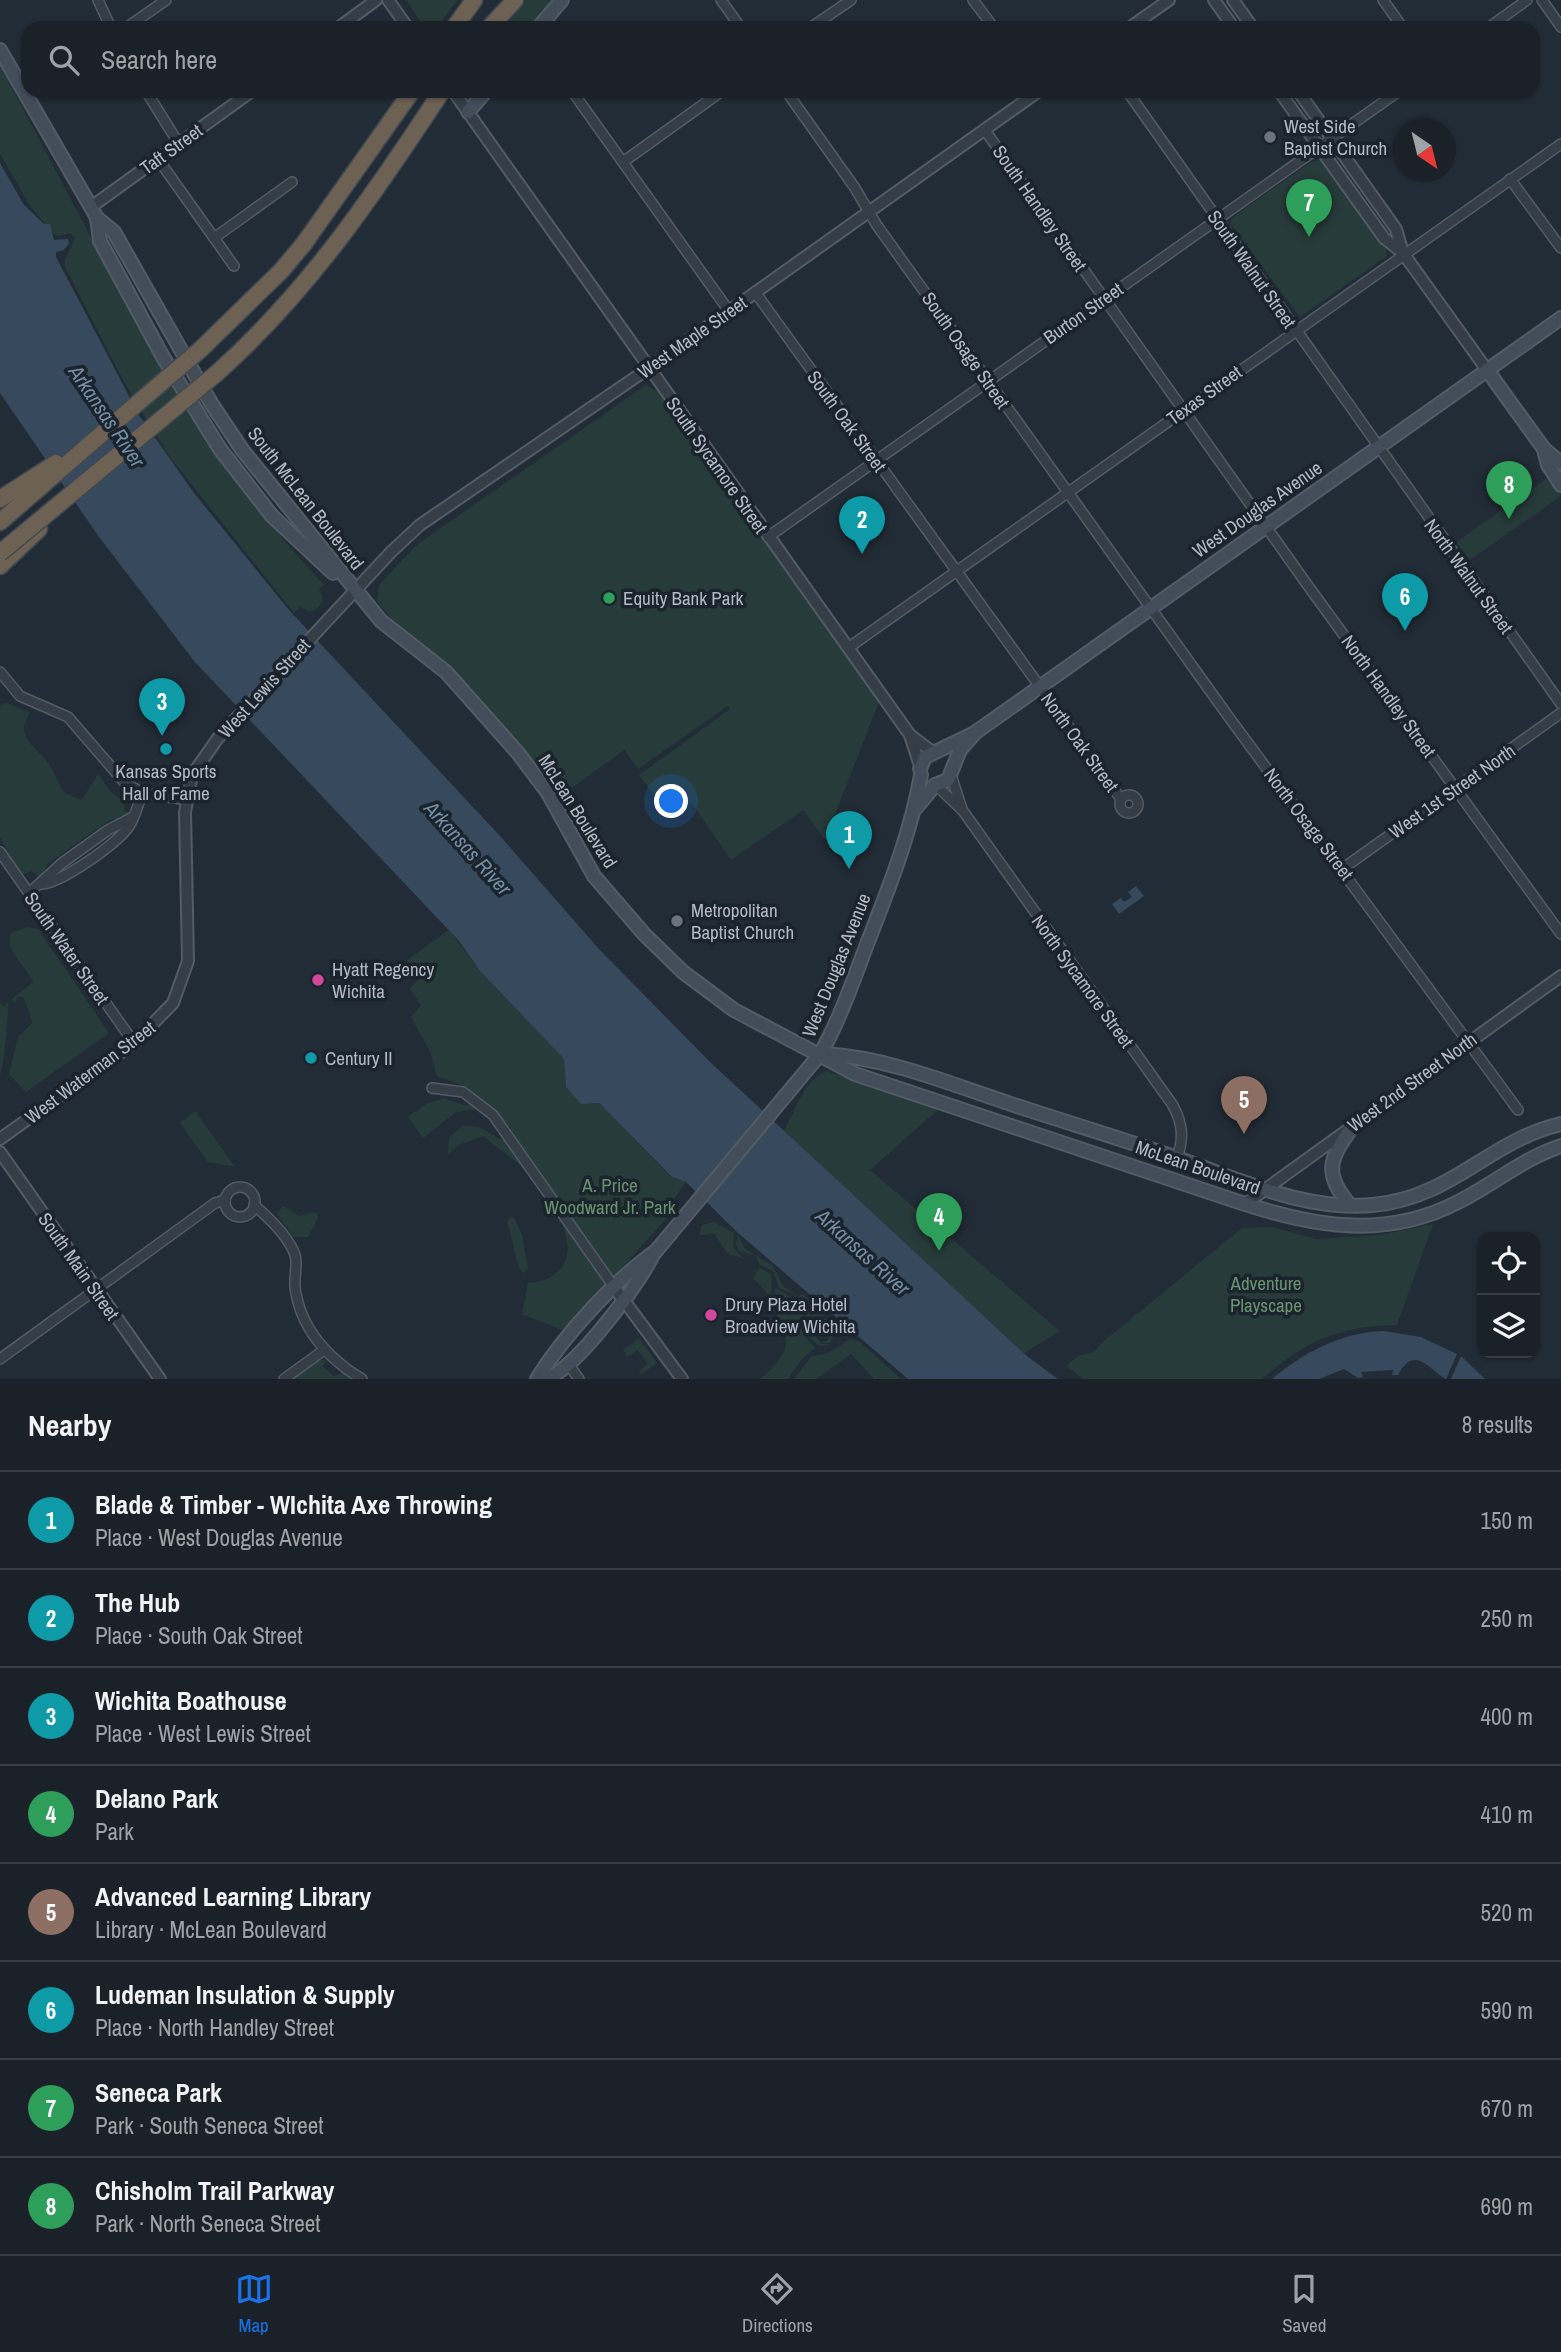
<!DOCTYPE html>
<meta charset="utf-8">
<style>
body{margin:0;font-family:"Archivo Narrow",sans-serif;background:#272e34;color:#f1f3f6}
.controls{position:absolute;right:21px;bottom:21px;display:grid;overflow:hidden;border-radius:14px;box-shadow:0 2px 5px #0004}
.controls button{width:63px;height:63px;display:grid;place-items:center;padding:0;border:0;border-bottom:2px solid #383e45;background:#1a2128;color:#f1f3f6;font:35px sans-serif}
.compass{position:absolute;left:1393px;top:119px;width:63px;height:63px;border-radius:50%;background:#1a2128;box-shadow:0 2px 5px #0004;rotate:145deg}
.you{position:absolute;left:672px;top:802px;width:24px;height:24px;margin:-18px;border:5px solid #fff;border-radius:50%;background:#1a73e8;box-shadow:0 0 0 10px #1a73e833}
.badge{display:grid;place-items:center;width:46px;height:46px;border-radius:50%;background:#1a73e8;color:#fff;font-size:23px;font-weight:700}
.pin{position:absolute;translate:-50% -58px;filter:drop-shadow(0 2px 4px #0008)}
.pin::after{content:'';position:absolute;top:37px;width:24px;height:21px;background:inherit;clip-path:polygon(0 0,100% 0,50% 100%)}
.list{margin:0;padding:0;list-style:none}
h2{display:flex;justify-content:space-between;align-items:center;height:91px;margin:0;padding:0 28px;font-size:30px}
h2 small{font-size:23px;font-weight:400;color:#9fa3a8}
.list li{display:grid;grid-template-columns:46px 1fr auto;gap:21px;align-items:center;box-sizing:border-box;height:98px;padding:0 28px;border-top:2px solid #383e45}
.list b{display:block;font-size:26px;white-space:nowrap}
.list p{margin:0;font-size:23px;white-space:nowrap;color:#9fa3a8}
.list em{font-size:23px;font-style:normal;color:#9fa3a8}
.icon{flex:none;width:38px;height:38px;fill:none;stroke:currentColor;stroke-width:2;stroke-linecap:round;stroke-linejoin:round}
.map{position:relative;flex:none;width:1561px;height:1379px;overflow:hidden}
.search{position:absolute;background:#1a2128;box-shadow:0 2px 5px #0004;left:21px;right:21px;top:21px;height:77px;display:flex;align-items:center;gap:18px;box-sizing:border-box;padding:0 24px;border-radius:21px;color:#9fa3a8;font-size:26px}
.sheet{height:875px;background:#1a2128}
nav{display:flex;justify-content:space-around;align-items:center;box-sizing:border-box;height:98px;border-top:2px solid #383e45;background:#1a2128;font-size:19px;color:#9fa3a8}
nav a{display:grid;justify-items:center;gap:4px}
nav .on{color:#1a73e8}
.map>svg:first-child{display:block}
.green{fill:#273b3a}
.water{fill:#36495d}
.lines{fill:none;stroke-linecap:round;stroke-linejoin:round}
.minor-casing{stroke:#535c65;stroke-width:12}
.tertiary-casing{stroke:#535c65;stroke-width:14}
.secondary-casing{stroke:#535c65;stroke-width:16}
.motorway-casing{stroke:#404952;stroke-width:19}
.minor{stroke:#353e47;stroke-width:9}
.tertiary{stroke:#353e47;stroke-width:10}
.secondary{stroke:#434d5a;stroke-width:12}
.motorway{stroke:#6d6153;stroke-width:16}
.motorway-bridge-casing{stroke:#404952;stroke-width:19;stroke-linecap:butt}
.motorway-bridge{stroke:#6d6153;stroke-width:16}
.worship-dot{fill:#6b7280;stroke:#1b232c;stroke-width:2.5}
.leisure-dot{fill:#2e9e5b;stroke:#1b232c;stroke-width:2.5}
.culture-dot{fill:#0f9aa8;stroke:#1b232c;stroke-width:2.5}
.hotel-dot{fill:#d1479c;stroke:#1b232c;stroke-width:2.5}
.labels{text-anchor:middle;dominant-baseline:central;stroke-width:7;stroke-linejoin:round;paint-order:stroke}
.poi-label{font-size:19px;fill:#b0b9c4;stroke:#1b232c;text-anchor:start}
.street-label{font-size:19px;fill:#b0b9c4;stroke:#1b232c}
.park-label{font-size:19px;fill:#69936f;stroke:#1b232c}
.water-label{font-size:21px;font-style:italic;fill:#728ca6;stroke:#1b232c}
</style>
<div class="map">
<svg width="1561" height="1379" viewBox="0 0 1561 1379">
<rect width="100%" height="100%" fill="#222c36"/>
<g class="green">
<path d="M406 0H458L436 28H425Z"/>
<path d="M526 0H555L532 28H503Z"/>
<path d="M0 66C98 245 182 435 324 585L319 589C326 600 321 608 310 612L300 607 294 613 169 456 124 382 65 267V260L75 238 70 233 58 236 52 233 29 204 0 154Z"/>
<path d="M1320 160 1386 249 1387 256 1300 317 1230 223 1233 217 1311 162Z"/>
<path d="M646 385 658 392 879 702 825 840 803 810 731 860 691 802 670 817 639 775 730 709 728 706 638 769 624 750 558 798 537 766 402 632 377 601 379 585 415 546Z"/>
<path d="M1549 477 1561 496 1470 560 1456 542Z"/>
<path d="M7 703 30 713C13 737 37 747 49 764 55 773 58 784 65 793L82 800 98 774 111 792 124 802V810L129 812 121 820 112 819 107 822 47 864 41 878 32 871 21 875 0 838V705Z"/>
<path d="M28 927 38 929 109 1033 26 1092 9 1074 18 1037 32 1023C32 1019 25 1000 23 997H17L15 1004 12 999 33 982C28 967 3 951 11 933Z"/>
<path d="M449 930 480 971 564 1059 566 1087 581 1104 599 1103 671 1177 686 1182 663 1215 667 1218 565 1331 522 1314 528 1283C541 1283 554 1278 562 1267 582 1239 545 1193 526 1171 514 1158 496 1148 483 1136L459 1145 448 1154 449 1137 462 1126 479 1127 500 1139 511 1128 467 1087 437 1076 430 1051 411 1017 421 1005 410 989 419 978 407 960Z"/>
<path d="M8 1002C9 1010 4 1067 0 1075V1003L4 1007Z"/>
<path d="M826 1071 940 1108 870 1170 1060 1331 1024 1353 784 1131C797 1108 800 1085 826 1071Z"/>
<path d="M444 1098 466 1106 470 1102 480 1109 456 1112 423 1138 408 1117 426 1104Z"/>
<path d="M195 1111 235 1167 208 1162 180 1123Z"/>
<path d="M283 1206 299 1216 315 1212 318 1217 308 1237H294L277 1214Z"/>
<path d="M509 1218H514L522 1235 528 1268 524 1273C514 1266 514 1237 507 1223Z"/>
<path d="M714 1222 734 1233 733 1247 744 1259 727 1253 714 1233 699 1236 702 1225Z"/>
<path d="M1433 1224 1397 1325C1340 1326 1305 1341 1262 1379H1084L1066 1366 1078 1356 1094 1352 1105 1340 1242 1228 1272 1227 1316 1239 1380 1235Z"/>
<path d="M738 1235 745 1249 772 1265 784 1287 798 1296 779 1288 773 1271 759 1264 756 1256 739 1251 736 1244Z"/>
<path d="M759 1268 771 1274 772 1294 780 1306C767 1301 766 1286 753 1279Z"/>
<path d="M776 1288 794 1299 803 1294 825 1314 820 1318 831 1320 836 1329 830 1343H816L832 1345 819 1346 809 1337 814 1335 821 1342 827 1341 833 1332 830 1325 819 1322 813 1332H808L805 1312 796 1306 780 1301 774 1291Z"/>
<path d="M788 1306 803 1313 807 1339 815 1348 802 1359 788 1379H760C782 1361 797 1342 776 1315Z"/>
<path d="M639 1338 657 1363 641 1374 639 1371 648 1364 638 1350 627 1357 623 1350Z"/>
<path d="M850 1339 859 1341 901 1379H874L851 1354 816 1379H794L811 1357 828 1353Z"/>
<path d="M322 1359 327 1361 322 1366 334 1376 342 1373 352 1379H293Z"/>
</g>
<g class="water">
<path d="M0 163 24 205 44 224H50L54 240 68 239 69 244 64 250 56 252V257L139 415 194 493 289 610 501 837 598 948 709 1061 1027 1356 1058 1379H908L737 1232 686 1182 672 1177 599 1103 581 1104 566 1087 564 1059 480 971 459 941 194 661 99 537 0 393Z"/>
<path d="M1136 886 1144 896 1119 914 1112 904 1121 898 1124 902 1132 897 1128 892Z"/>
<path d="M1383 1331 1421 1337 1457 1354 1446 1379C1430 1371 1415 1343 1398 1375H1392L1393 1370 1361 1372 1363 1377 1358 1378 1344 1369 1319 1379H1272C1305 1352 1339 1333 1383 1331Z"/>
<path d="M1461 1356 1484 1378 1485 1379H1451Z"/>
</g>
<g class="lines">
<g class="minor-casing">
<g id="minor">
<path d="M98 0 111 28"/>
<path d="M721 0 741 28"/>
<path d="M973 0 994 28"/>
<path d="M1383 0 1403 28"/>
<path d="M1542 0 1561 27"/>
<path d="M126 28 166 0"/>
<path d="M810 28 851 0"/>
<path d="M1488 28 1527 0"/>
<path d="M146 91 179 144"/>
<path d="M572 91 729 311"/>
<path d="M786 91 855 188 876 224 1228 716 1518 1110"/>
<path d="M1127 91 1561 704"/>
<path d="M984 129 1306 583 1561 934"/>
<path d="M158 159 234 266"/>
<path d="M623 162 722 91"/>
<path d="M1510 179 1561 248"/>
<path d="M214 238 292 182"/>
<path d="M755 292 1121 799"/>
<path d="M768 537 1399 91"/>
<path d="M848 648 1561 144"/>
<path d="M0 672 20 696 68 717 125 783 143 793 187 800"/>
<path d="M951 775 962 809"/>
<path d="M936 785 963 811 1172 1104C1183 1123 1184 1138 1177 1158"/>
<circle cx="1129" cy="804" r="9"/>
<path d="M0 852 134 1043"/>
<path d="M1342 869 1561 713"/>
<path d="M41 884C60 884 122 841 131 823 136 814 138 803 143 793"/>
<path d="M29 893 62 863 108 830 131 818"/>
<path d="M432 1088 463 1092 493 1115 614 1287"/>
<circle cx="240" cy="1202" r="15"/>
<path d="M254 1205C268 1217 289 1237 295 1255 298 1263 294 1277 295 1287 300 1328 328 1359 362 1379"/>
<path d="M0 1359 215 1203 225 1200"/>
<path d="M569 1365 579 1379"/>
<path d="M284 1379 324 1350"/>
</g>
</g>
<g class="tertiary-casing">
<g id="tertiary">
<path d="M388 0 408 28"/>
<path d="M1214 0 1234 28"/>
<path d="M1233 0 1253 28"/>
<path d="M338 28 376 0"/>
<path d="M1129 28 1169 0"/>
<path d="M453 91 910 735 920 766"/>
<path d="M1279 91 1384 238 1403 253 1487 370"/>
<path d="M1298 91 1396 229 1403 253"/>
<path d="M91 207 252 91"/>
<path d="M910 735 934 753"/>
<path d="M0 1139 134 1043 173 1003 188 961 185 812 192 775 218 738 391 552 420 525 649 368 1039 91"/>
<path d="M0 1152 160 1379"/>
<path d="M1245 1204 1561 976"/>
<path d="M614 1287 682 1379"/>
</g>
</g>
<g class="secondary-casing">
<g id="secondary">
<path d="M538 28 562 0"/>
<path d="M0 50 91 207 97 218 100 241 163 357 220 449 272 516 333 573"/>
<path d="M468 112 486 91"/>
<path d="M97 218 114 232 211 403 243 451 381 621 446 672 518 753 548 793 594 876 644 934 683 972 734 1010 855 1074 1245 1204C1317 1227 1387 1239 1458 1202 1494 1184 1522 1159 1561 1146"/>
<path d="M1487 370 1544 449 1561 463"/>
<path d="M1544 449 1548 465 1561 485"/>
<path d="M920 769 925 757 975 733"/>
<path d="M916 808 935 785 948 780 960 750 976 732 1561 318"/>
<path d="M825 1054C888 1058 948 1083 1008 1103 1065 1122 1123 1139 1180 1159 1243 1181 1305 1211 1373 1205 1452 1198 1490 1140 1561 1124"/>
<path d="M1350 1205C1320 1171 1332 1156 1355 1123"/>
<path d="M537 1379C564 1335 614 1281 656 1251L821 1053C841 1017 854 978 869 939 890 885 911 832 921 775"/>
<path d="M547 1379C579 1365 638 1285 654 1253"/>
</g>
</g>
<g class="motorway-casing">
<g id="motorway">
<path d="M454 28 474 0"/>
<path d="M489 28 515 0"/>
<path d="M201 349 281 271 303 245 412 91"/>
<path d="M217 373C308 292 375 193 442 91"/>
<path d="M0 499 56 463"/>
<path d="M0 522 105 431"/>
<path d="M0 566 39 529"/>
</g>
</g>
<use href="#minor" class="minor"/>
<use href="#tertiary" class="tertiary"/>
<use href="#secondary" class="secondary"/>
<use href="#motorway" class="motorway"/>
<g class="motorway-bridge-casing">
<g id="motorway-bridge">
<path d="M105 431 201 349"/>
<path d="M0 553 217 373"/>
</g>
</g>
<use href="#motorway-bridge" class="motorway-bridge"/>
</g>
<g class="worship-dot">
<circle cx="1270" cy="137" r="7"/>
<circle cx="677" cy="921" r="7"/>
</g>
<circle class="leisure-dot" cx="609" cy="598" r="7"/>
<g class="culture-dot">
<circle cx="166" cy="749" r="7"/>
<circle cx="311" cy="1058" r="7"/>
</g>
<g class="hotel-dot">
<circle cx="318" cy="980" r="7"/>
<circle cx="711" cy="1315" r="7"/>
</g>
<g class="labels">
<g class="poi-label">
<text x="1284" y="126">West Side<tspan x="1284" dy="22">Baptist Church</tspan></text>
<text x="623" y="598">Equity Bank Park</text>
<text x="166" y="771" text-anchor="middle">Kansas Sports<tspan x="166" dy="22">Hall of Fame</tspan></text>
<text x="691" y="910">Metropolitan<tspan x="691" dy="22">Baptist Church</tspan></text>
<text x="332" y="969">Hyatt Regency<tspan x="332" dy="22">Wichita</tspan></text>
<text x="325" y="1058">Century II</text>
<text x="725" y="1304">Drury Plaza Hotel<tspan x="725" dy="22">Broadview Wichita</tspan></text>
</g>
<g class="street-label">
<text transform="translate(171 149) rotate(-36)">Taft Street</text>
<text transform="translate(1040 208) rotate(55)">South Handley Street</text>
<text transform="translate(1252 269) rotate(55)">South Walnut Street</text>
<text transform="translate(1083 313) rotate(-35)">Burton Street</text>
<text transform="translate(692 337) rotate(-35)">West Maple Street</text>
<text transform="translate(966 350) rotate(55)">South Osage Street</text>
<text transform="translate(1204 395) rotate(-36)">Texas Street</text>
<text transform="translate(847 421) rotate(54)">South Oak Street</text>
<text transform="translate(717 465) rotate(55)">South Sycamore Street</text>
<text transform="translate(306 498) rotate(52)">South McLean Boulevard</text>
<text transform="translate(1257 509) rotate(-35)">West Douglas Avenue</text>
<text transform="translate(1469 576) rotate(54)">North Walnut Street</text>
<text transform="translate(264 688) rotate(-48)">West Lewis Street</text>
<text transform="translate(1389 696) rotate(54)">North Handley Street</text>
<text transform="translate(1080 742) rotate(54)">North Oak Street</text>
<text transform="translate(1452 791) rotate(-35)">West 1st Street North</text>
<text transform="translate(578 811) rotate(58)">McLean Boulevard</text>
<text transform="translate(1309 824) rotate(53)">North Osage Street</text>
<text transform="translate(67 948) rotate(55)">South Water Street</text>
<text transform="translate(836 965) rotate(-68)">West Douglas Avenue</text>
<text transform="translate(1083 981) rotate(54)">North Sycamore Street</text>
<text transform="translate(90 1072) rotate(-37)">West Waterman Street</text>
<text transform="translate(1412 1082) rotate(-36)">West 2nd Street North</text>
<text transform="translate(1198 1167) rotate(19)">McLean Boulevard</text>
<text transform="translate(79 1266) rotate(55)">South Main Street</text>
</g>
<g class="park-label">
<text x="610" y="1185">A. Price<tspan x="610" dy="22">Woodward Jr. Park</tspan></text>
<text x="1266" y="1283">Adventure<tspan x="1266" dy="22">Playscape</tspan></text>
</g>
<g class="water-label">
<text transform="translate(107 416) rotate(56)">Arkansas River</text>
<text transform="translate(468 848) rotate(48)">Arkansas River</text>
<text transform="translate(863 1252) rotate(42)">Arkansas River</text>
</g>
</g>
</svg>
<div class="controls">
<button><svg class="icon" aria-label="locate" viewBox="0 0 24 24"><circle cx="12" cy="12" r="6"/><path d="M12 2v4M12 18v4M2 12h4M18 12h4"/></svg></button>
<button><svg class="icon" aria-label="layers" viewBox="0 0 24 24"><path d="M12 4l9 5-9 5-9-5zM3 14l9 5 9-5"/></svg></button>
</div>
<svg class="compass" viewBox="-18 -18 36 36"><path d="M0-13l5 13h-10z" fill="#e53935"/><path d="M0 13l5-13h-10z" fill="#9fa3a8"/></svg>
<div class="you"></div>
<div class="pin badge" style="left:849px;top:869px;background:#0f9aa8">1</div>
<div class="pin badge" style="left:862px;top:554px;background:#0f9aa8">2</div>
<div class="pin badge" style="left:162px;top:736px;background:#0f9aa8">3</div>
<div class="pin badge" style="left:939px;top:1251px;background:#2e9e5b">4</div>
<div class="pin badge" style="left:1244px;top:1134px;background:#8d6e63">5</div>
<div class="pin badge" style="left:1405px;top:631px;background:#0f9aa8">6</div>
<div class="pin badge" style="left:1309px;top:237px;background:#2e9e5b">7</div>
<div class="pin badge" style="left:1509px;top:519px;background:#2e9e5b">8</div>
<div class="search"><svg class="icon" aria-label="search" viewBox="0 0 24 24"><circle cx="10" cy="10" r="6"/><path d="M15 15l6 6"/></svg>Search here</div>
</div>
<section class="sheet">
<h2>Nearby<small>8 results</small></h2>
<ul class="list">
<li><span class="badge" style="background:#0f9aa8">1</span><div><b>Blade &amp; Timber - WIchita Axe Throwing</b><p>Place · West Douglas Avenue</p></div><em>150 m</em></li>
<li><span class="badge" style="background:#0f9aa8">2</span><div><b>The Hub</b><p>Place · South Oak Street</p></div><em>250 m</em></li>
<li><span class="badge" style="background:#0f9aa8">3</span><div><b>Wichita Boathouse</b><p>Place · West Lewis Street</p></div><em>400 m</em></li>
<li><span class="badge" style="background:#2e9e5b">4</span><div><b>Delano Park</b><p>Park</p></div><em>410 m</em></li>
<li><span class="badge" style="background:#8d6e63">5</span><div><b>Advanced Learning Library</b><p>Library · McLean Boulevard</p></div><em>520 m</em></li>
<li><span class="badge" style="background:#0f9aa8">6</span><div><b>Ludeman Insulation &amp; Supply</b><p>Place · North Handley Street</p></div><em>590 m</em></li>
<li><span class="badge" style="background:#2e9e5b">7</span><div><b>Seneca Park</b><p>Park · South Seneca Street</p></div><em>670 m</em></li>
<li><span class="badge" style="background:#2e9e5b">8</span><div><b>Chisholm Trail Parkway</b><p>Park · North Seneca Street</p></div><em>690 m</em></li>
</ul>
</section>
<nav>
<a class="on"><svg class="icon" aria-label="map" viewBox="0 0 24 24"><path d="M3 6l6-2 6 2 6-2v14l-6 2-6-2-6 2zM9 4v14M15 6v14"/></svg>Map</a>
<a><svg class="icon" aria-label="directions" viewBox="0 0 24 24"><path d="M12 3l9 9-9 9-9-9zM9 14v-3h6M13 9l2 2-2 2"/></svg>Directions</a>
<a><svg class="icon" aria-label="saved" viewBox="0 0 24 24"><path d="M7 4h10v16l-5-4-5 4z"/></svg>Saved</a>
</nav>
